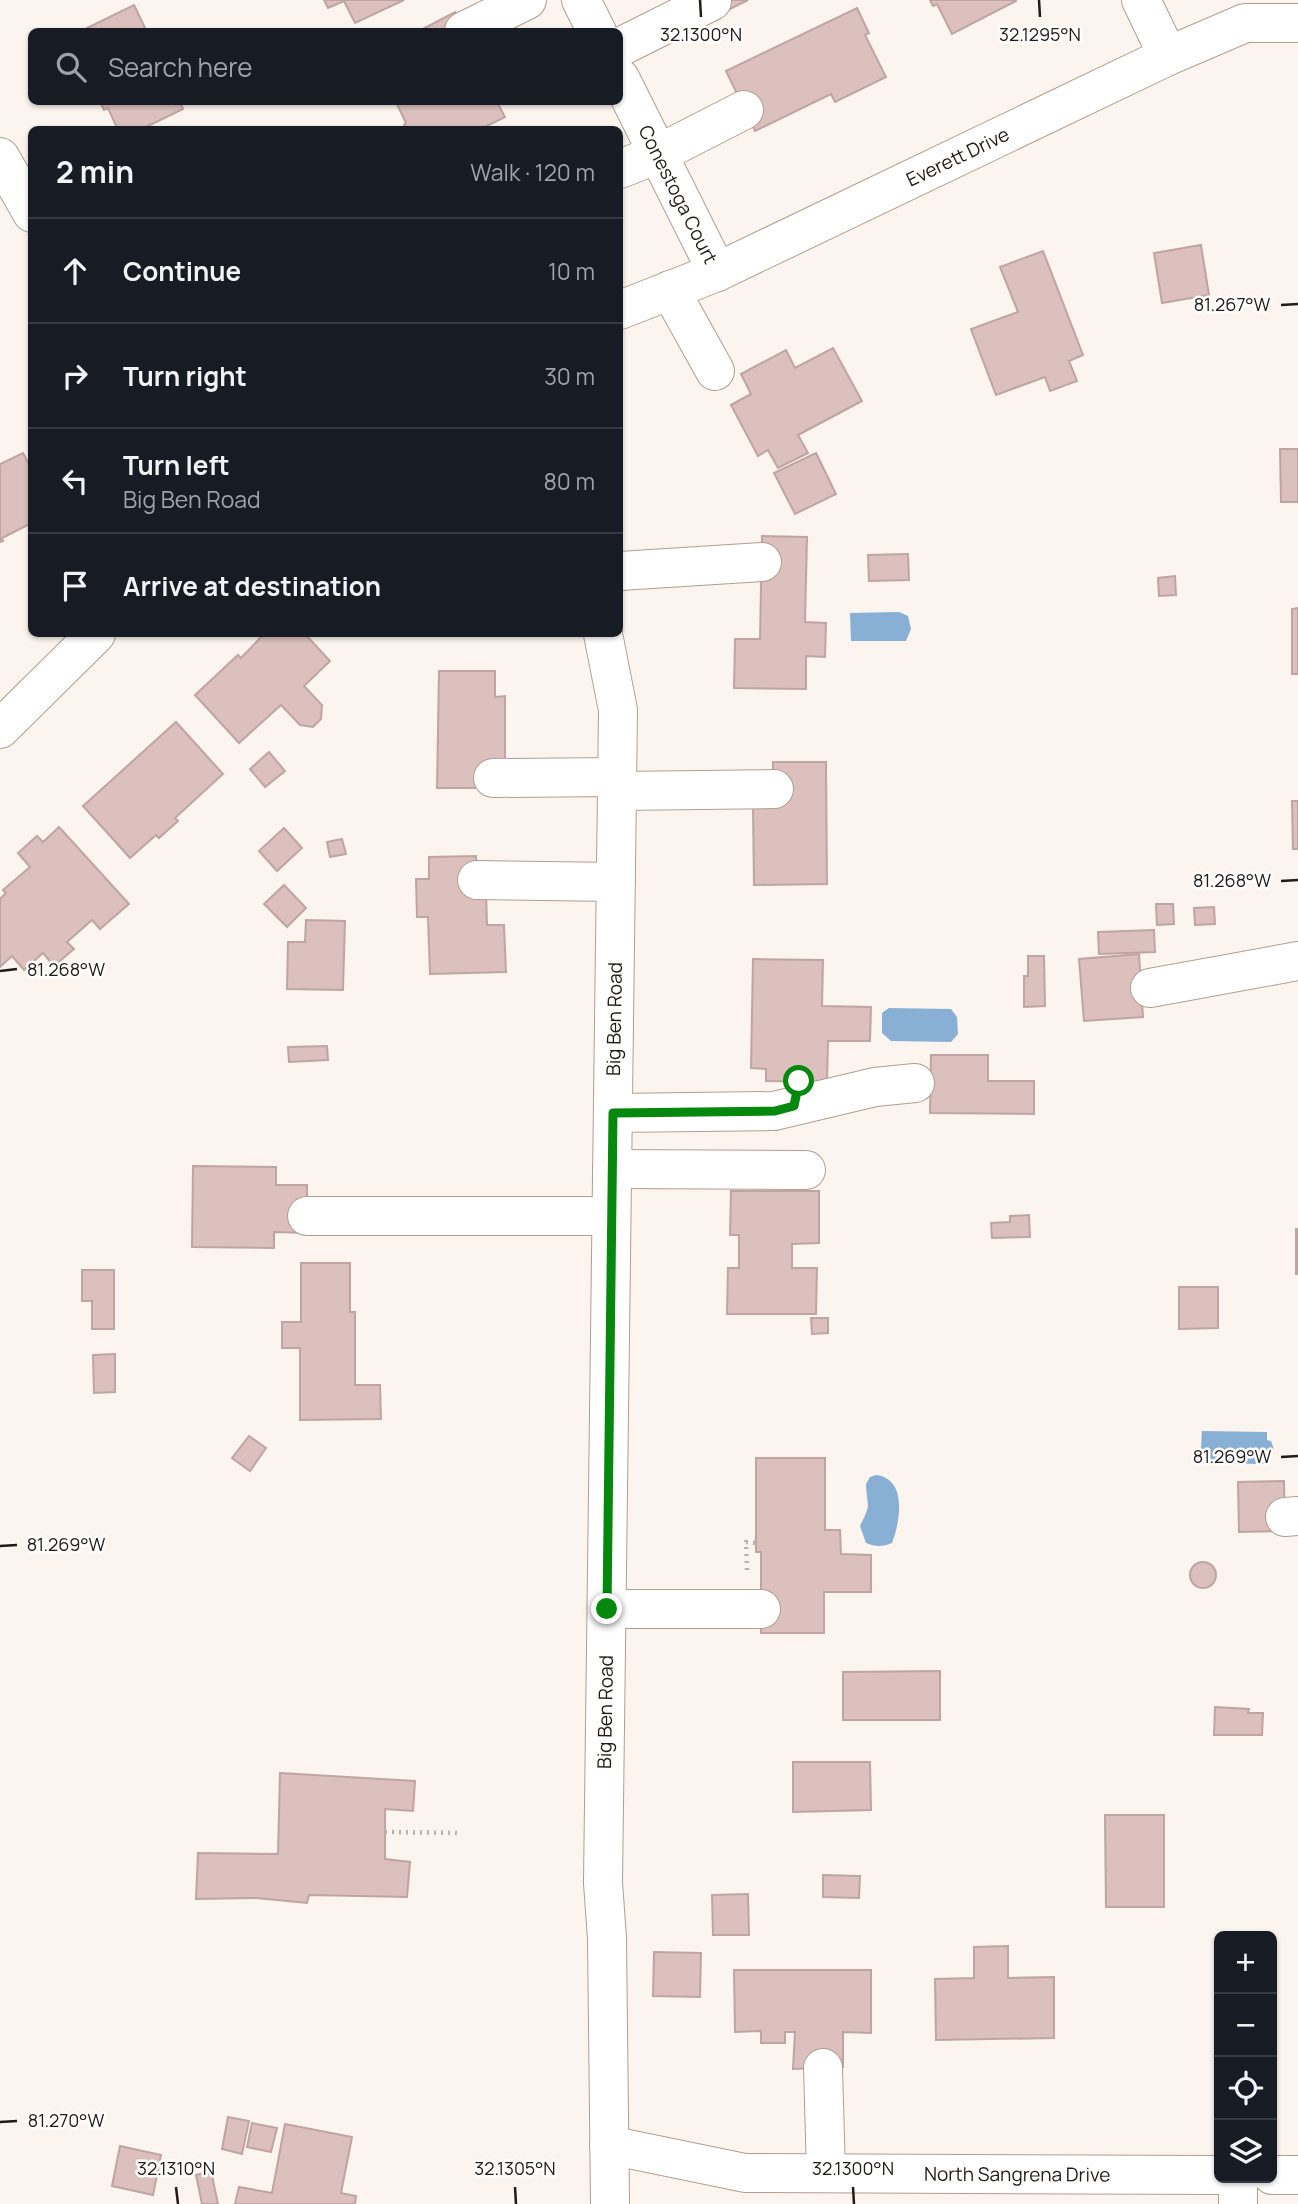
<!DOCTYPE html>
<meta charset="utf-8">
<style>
body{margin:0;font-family:Manrope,sans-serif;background:#20242c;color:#f1f3f6}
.controls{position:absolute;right:21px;bottom:21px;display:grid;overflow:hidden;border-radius:10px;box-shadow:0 2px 5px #0004}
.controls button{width:63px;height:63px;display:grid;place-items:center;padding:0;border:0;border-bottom:2px solid #363941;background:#171b24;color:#f1f3f6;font:35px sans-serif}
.stop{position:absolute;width:21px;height:21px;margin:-16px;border:5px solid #06870d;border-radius:50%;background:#fff}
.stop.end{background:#06870d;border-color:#fff;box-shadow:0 2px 7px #0008}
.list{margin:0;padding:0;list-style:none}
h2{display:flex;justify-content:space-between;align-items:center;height:91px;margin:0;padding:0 28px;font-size:30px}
h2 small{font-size:23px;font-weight:400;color:#9ea1a6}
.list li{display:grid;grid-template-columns:46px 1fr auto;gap:21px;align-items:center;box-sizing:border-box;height:105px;padding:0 28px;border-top:2px solid #363941}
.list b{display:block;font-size:26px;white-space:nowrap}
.list p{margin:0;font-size:23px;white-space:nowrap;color:#9ea1a6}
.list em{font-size:23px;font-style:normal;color:#9ea1a6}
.icon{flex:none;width:38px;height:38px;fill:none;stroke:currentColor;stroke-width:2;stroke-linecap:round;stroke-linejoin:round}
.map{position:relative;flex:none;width:1298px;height:2204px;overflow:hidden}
.search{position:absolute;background:#171b24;box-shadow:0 2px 5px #0004;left:28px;top:28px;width:595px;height:77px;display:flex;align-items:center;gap:18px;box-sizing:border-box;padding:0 24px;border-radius:10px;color:#9ea1a6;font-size:26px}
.panel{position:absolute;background:#171b24;box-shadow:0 2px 5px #0004;left:28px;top:126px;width:595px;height:511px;border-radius:10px}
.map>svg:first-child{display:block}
.water{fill:#88b0d4}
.building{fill:#dbc0bd;stroke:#bfa5a2;stroke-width:2}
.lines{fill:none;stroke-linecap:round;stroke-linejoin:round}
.minor-casing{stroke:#b29e90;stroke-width:40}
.path{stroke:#bab2ac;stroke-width:4.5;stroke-dasharray:2 5;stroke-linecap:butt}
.minor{stroke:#fff;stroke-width:38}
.route{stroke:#06870d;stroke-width:9}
.ticks{fill:none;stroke:#221a15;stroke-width:2.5}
.labels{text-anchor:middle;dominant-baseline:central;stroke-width:5;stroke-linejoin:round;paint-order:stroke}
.street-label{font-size:19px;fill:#221a15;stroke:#fff}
.ticks-label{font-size:18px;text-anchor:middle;fill:#221a15;stroke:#fff;stroke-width:5;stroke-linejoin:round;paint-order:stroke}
</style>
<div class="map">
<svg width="1298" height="2204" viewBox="0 0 1298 2204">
<rect width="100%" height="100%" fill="#fcf4ee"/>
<g class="water">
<path d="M899 612 908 616 911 629 906 641H851L850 613Z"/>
<path d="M889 1008 951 1009 957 1017 958 1034 951 1042 891 1041 882 1033V1013Z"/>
<path d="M1202 1431 1267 1432V1440L1271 1441 1274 1449 1271 1453 1266 1454V1464L1200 1463Z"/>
<path d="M876 1475C908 1479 900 1522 892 1543 882 1547 876 1547 866 1543L860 1526C872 1502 867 1509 866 1484L870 1477Z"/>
</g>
<g class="building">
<path d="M324 0H404L355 23 344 1 328 8Z"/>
<path d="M718 0H748L724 12Z"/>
<path d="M930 0H1015L1016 1 952 34 937 4 933 6Z"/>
<path d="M134 5 147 32H79Z"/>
<path d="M857 8 869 33 865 35 886 77 835 102 831 94 755 131 726 71Z"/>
<path d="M455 12 465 32H417Z"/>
<path d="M100 102H180L183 109 140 130H118L108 108 104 110Z"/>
<path d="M396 102H497L505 117 479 130H406L404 125 406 123Z"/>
<path d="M1201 245 1209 295 1162 303 1154 253Z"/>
<path d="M1043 251 1083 355 1069 361 1077 381 1050 391 1045 377 996 395 971 329 1018 312 1000 267Z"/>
<path d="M833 348 862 401 798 435 808 453 778 468 768 450 758 456 731 405 751 394 741 374 786 350 795 368Z"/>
<path d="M1280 449H1298V502H1281Z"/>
<path d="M23 453 32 470V523L2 538 3 541 0 542V464Z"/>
<path d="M816 453 836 494 795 514 774 473Z"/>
<path d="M762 536 807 537 805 622 826 623 825 657 806 656V689L734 688 735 639H760Z"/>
<path d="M908 554 909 580 869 581 868 555Z"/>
<path d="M1175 576 1176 595 1159 596 1158 578Z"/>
<path d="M1298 608V674H1292V609Z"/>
<path d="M264 634H305L330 661 304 686 322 705 321 719 313 727 300 725 281 705 239 743 195 695 238 655 241 658Z"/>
<path d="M439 671H495V697L505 696V764L493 788H437Z"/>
<path d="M176 722 223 774 175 818 178 821 159 838 156 835 130 858 83 806Z"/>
<path d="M269 752 285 771 265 787 250 769Z"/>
<path d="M773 762H826L827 884 754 885 753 806H773Z"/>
<path d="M1292 801H1298V849H1293Z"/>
<path d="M59 827 129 904 100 929 92 920 67 942 74 949 54 966 43 953 24 970 12 956 0 967V899L6 893 3 890 30 867 18 853 37 836 43 842Z"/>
<path d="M284 828 302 848 277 871 259 851Z"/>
<path d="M342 839 346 854 330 857 327 842Z"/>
<path d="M476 856 478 892 486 891 487 925H504L506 972 430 974 428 917H417L416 879H429V857Z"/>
<path d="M284 885 306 908 287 927 264 904Z"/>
<path d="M1156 904H1173L1174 924 1157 925Z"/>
<path d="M1214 907 1215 924 1195 925 1194 908Z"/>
<path d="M306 920 345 921 343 990 287 989 288 942H305Z"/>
<path d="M1154 930 1155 952 1099 954 1098 932Z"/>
<path d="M1139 954 1143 1017 1084 1021 1079 959Z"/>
<path d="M1028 956H1044L1045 1006 1024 1007V976H1028Z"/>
<path d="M753 959 823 960 822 1006 871 1007 870 1041H828L827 1082 766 1081V1069L751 1068Z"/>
<path d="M327 1046 328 1060 289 1062 288 1047Z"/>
<path d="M931 1055H988V1081H1034V1114L930 1113Z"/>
<path d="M193 1166 276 1167V1185H307V1233L274 1232V1248L192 1247Z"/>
<path d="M731 1191H819V1243L792 1244V1268H817L816 1314H727L728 1268H739V1235H730Z"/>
<path d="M1029 1215 1030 1237 992 1238 991 1223 1010 1222V1216Z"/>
<rect x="1296" y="1229" width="2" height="45"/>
<path d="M301 1263H350V1312H355V1385H380L381 1419 300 1420V1348H282V1322H301Z"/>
<path d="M82 1270H114V1329H92V1301H82Z"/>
<path d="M1179 1287H1218V1328L1179 1329Z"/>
<path d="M811 1318H828V1333L812 1334Z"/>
<path d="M115 1354V1392L94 1393 93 1355Z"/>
<path d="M249 1436 266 1448 250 1471 232 1458Z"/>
<path d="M756 1458H825V1530H840L841 1554 871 1555V1592H824V1633H761V1552H756Z"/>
<path d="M1284 1481 1285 1531 1239 1532 1238 1482Z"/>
<circle cx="1203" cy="1575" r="13"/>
<path d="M940 1671V1720H843V1672Z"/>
<path d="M1215 1707 1249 1709 1248 1713H1263L1262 1735H1214Z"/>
<path d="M793 1762H870L871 1810 793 1812Z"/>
<path d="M280 1773 415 1781 413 1811 385 1809V1859L410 1862 407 1897 309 1895 307 1903 256 1898 196 1899 198 1853 278 1854Z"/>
<path d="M1105 1815H1164V1907H1106Z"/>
<path d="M823 1875 860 1876 859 1898 823 1897Z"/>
<path d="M748 1894 749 1935H713L712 1895Z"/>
<path d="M1008 1946V1978L1054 1977V2038L936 2040 935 1979 974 1978V1947Z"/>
<path d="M654 1952 701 1953 700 1997 653 1996Z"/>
<path d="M734 1970H871V2033L843 2032V2067L793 2069 795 2032H785V2043H761V2031L735 2032Z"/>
<path d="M228 2117 249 2121 242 2154 222 2149Z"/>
<path d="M252 2123 277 2128 271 2152 247 2147Z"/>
<path d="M285 2124 352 2137 341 2193 356 2196 355 2204H235L239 2187 272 2193Z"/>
<path d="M120 2146 161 2155 153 2195 112 2186Z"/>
<path d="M211 2171 218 2204H202L196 2175Z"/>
</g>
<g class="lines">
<g class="minor-casing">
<g id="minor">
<path d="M581 0 597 32"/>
<path d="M1141 0 1168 56"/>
<path d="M464 31 527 0"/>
<path d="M620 47 712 1"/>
<path id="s1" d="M620 78 717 272"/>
<path d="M0 157 32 213"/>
<path d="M620 169 658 154 744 110"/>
<path d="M670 290 715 371"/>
<path id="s2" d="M620 310 717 272 1168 56 1245 23H1298"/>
<path d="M620 571 762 562"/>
<path d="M603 634 618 710 603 1883 607 1938 610 2204"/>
<path d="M0 729 96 634"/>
<path d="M493 778 617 777"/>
<path d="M617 791 774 789"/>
<path d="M477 880 616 882"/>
<path d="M1150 988 1298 961"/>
<path d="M613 1113 774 1111 875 1087 915 1083"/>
<path d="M612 1169 806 1170"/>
<path d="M307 1216H611"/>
<path d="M1285 1517 1298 1516"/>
<path d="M607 1609H761"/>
<path d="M823 2068 826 2173"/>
<path id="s3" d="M609 2145 745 2173 1219 2175"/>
<path d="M1272 2175H1298"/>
<path d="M1238 2204V2178"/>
</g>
</g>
<g class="path">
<path d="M747 1570 746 1542 756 1543"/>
<path d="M385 1832 458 1833"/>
</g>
<use href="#minor" class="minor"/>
</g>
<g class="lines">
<path class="route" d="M607 1609 613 1113 775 1111 794 1106 799 1081"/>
</g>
<path class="ticks" d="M700 0 701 17M1039 0 1040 17M1281 305 1298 304M1281 881 1298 880M0 971 17 969M1281 1457 1298 1456M0 1546 17 1545M0 2122 17 2121M176 2187 178 2204M515 2187 516 2204M853 2187 854 2204"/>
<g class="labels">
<g class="street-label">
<text stroke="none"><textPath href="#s2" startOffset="371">Everett Drive</textPath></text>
<text stroke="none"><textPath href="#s1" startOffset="130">Conestoga Court</textPath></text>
<text transform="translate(614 1019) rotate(-89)">Big Ben Road</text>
<text transform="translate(605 1712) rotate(-89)">Big Ben Road</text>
<text stroke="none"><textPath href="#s3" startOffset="411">North Sangrena Drive</textPath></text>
</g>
</g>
<g class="ticks-label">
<text x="701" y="41">32.1300°N</text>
<text x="1040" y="41">32.1295°N</text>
<text x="1232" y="311">81.267°W</text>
<text x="1232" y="887">81.268°W</text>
<text x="66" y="976">81.268°W</text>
<text x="1232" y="1463">81.269°W</text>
<text x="66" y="1551">81.269°W</text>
<text x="66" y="2127">81.270°W</text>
<text x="176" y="2175">32.1310°N</text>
<text x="515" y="2175">32.1305°N</text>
<text x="853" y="2175">32.1300°N</text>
</g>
</svg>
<div class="controls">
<button>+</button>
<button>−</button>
<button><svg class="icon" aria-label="locate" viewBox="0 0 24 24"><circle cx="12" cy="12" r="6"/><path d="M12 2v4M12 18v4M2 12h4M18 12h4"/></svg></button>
<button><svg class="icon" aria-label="layers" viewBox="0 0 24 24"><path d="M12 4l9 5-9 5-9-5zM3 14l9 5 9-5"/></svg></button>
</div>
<div class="stop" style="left:799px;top:1081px"></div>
<div class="stop end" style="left:607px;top:1609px"></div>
<div class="search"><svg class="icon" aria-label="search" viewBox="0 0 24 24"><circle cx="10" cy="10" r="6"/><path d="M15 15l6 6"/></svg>Search here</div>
<section class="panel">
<h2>2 min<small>Walk · 120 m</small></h2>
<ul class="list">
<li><svg class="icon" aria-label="ahead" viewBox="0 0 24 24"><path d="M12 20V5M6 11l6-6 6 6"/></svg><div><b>Continue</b></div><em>10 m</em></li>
<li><svg class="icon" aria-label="right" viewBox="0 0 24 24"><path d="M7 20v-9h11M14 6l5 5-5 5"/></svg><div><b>Turn right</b></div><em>30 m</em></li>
<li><svg class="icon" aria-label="left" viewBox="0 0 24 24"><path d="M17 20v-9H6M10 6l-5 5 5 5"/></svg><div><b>Turn left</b><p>Big Ben Road</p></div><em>80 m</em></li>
<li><svg class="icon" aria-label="arrive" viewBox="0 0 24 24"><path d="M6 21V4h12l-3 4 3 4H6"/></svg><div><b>Arrive at destination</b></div></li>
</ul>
</section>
</div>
